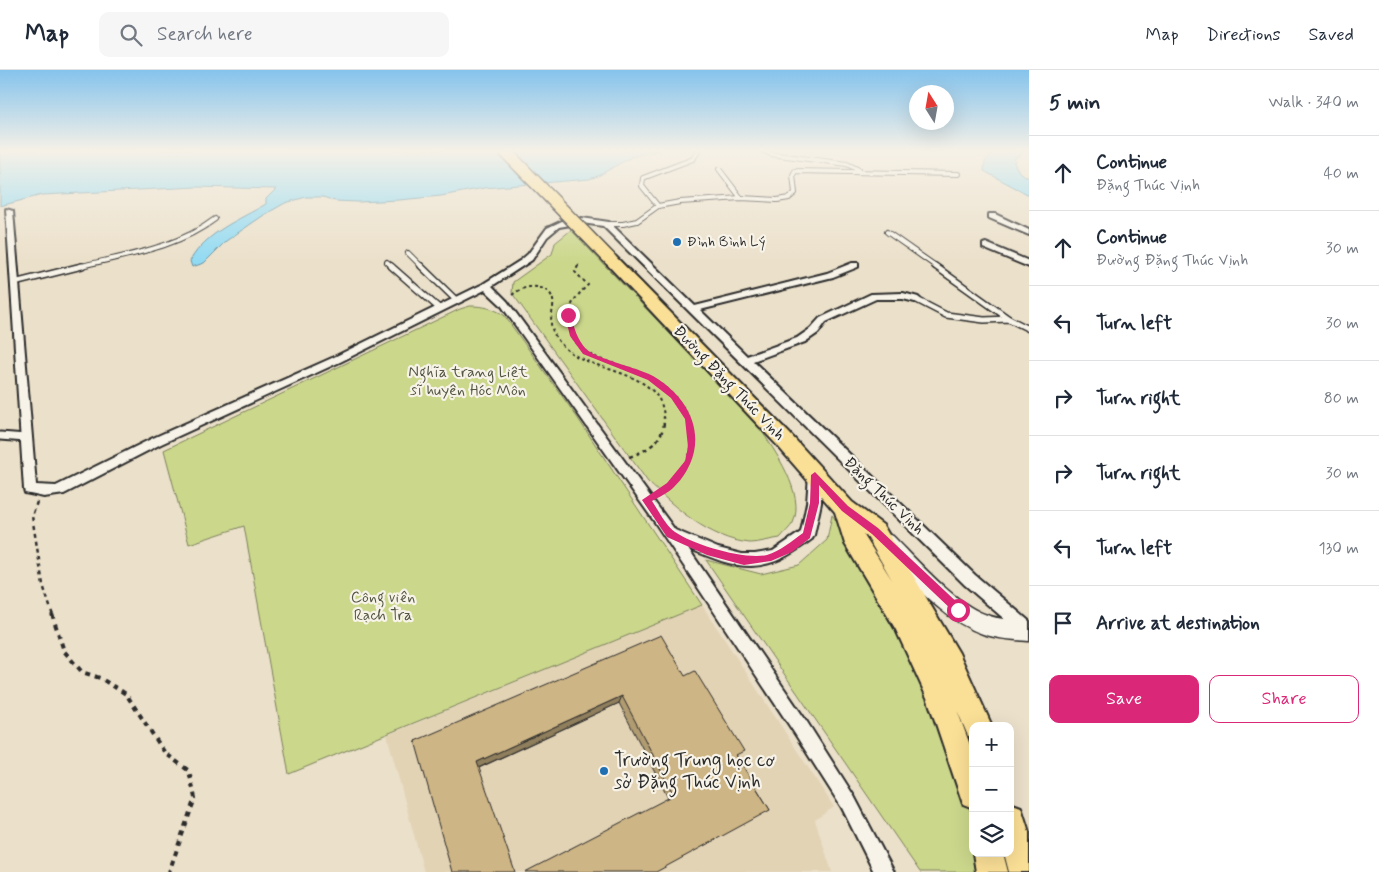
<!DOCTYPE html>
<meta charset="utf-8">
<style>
body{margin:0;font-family:Mynerve,sans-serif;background:#f6f6f7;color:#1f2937}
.controls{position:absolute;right:15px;bottom:15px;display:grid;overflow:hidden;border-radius:10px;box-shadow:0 5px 20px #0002}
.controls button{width:45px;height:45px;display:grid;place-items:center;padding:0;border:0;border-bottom:1px solid #e0e1e3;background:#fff;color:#1f2937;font:25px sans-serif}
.compass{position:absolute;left:909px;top:15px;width:45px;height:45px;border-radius:50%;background:#fff;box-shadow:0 5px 20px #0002;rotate:349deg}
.stop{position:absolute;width:15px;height:15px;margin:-11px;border:4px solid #db2777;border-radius:50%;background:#fff}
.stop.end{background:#db2777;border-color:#fff;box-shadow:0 1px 5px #0008}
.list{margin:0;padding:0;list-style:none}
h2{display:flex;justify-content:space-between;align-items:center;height:65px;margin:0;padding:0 20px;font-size:21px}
h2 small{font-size:16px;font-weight:400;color:#747a83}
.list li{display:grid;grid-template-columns:32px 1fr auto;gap:15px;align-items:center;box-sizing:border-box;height:75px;padding:0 20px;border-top:1px solid #e0e1e3}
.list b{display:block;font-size:19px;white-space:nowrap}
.list p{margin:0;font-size:16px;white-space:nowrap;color:#747a83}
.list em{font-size:16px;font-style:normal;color:#747a83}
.actions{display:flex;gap:10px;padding:15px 20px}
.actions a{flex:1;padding:11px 0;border:1px solid #db2777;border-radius:10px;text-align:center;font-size:18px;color:#db2777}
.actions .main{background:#db2777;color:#fff}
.icon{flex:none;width:28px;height:28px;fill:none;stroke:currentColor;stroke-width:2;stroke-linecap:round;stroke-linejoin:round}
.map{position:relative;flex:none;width:1029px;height:802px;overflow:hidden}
header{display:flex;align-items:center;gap:30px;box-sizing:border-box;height:70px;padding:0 25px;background:#fff;border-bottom:1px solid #e0e1e3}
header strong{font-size:24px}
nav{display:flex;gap:28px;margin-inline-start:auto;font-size:18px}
.search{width:350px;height:45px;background:#f6f6f7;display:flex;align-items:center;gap:12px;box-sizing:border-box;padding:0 18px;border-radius:10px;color:#747a83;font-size:19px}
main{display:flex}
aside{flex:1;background:#fff}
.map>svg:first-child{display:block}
.built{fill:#e2d3b5}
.green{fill:#cbd78b;stroke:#7b815b}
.water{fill:#91daf3;stroke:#6894a3}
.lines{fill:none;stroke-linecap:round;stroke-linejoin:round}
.lane-far2-casing{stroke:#2b2b2b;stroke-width:6}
.lane-far1-casing{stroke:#2b2b2b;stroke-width:8}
.lane-casing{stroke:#2b2b2b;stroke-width:11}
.street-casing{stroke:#2b2b2b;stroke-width:4}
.secondary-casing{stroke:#2b2b2b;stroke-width:3}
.primary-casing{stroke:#2b2b2b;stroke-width:4}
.path-far3{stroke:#2b2b2b;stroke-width:1;stroke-dasharray:2.5 2.5;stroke-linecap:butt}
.path-far2{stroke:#2b2b2b;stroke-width:2;stroke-dasharray:3 3;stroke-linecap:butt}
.path-far1{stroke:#2b2b2b;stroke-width:2.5;stroke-dasharray:4 4;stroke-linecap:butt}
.path{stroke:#2b2b2b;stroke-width:4;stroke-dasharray:5 5;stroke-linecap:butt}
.lane-far2{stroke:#f7f3e8;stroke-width:4}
.lane-far1{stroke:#f7f3e8;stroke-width:5}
.lane{stroke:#f7f3e8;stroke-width:7}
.street{fill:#f7f3e8;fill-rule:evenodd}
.secondary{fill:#f7f3e8;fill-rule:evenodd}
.primary{fill:#fadf96;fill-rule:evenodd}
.primary-bridge-casing{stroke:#2b2b2b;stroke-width:15;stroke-linecap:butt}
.primary-bridge{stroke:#fadf96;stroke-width:12}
.wall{fill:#b19c72;stroke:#2b2b2b}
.shaded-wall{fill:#907f5d;stroke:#2b2b2b}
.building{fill:#ceb585;stroke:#2b2b2b}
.route{fill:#db2777}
.poi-dot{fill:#1f6fb2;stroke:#f7f3e8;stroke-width:2}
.labels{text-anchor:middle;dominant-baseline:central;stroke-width:4.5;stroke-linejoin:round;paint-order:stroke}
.far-poi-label{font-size:14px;fill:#2b2b2b;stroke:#f7f3e8;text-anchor:start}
.park-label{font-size:16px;fill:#535643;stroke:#f7f3e8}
.street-label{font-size:16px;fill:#2b2b2b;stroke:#f7f3e8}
.near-poi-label{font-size:19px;fill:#2b2b2b;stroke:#f7f3e8;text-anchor:start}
</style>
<header>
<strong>Map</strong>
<div class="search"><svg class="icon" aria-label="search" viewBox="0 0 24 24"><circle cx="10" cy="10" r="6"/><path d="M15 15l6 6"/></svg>Search here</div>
<nav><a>Map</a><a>Directions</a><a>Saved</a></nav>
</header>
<main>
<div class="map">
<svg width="1029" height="802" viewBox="0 0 1029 802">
<rect width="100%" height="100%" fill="#ebe0ca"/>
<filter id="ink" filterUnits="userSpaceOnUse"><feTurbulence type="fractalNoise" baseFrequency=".02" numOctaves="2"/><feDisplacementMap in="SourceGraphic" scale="10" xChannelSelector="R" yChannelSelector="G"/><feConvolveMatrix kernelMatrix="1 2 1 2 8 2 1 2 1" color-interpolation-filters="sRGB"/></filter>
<g filter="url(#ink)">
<path class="built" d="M702 535 834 737 815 750 832 802H424L387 665Z"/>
<g class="green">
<path d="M571 160 759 357C774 380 806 424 793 453 790 458 784 463 780 468 771 469 759 473 750 473 709 469 676 438 648 412L512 223 513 212 552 184 555 173Z"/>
<path d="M470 236C483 236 493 238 504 245L577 347 702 535 289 704 244 456 189 474 164 380 460 239Z"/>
<path d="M832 445 849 468 948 658 973 751V783H981L986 802H920L706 490 761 504 799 495 827 470Z"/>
</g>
<g class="water">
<path d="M0 80H659L631 87 598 106 589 109 484 118 441 126 399 130 358 132 335 131 323 127H306L285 133 264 145 226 171 204 193 192 197 190 191C206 162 239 150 266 134V129L276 119 196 117 42 125 0 136Z"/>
<path d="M995 80H1027L1015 88 1014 93 1020 103 1029 108V125L984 101 985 92Z"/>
</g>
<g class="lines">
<g class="lane-far2-casing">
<g id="lane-far2">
<path d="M762 80 771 84 847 94 859 100"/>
<path d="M719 99 741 128"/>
<path d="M658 136 642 116 643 108 693 89 699 80"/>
<path d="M606 154H623L637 151 658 136 680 132 741 128 777 130 789 128 795 123 793 105 795 101 958 104"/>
<path d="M887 162 937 197"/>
<path d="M408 183 422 197"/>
<path d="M387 192 393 197"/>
<path d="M78 197C124 185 176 179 215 149"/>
</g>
</g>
<g class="lane-far1-casing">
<g id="lane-far1">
<path d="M391 196 440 239"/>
<path d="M421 196 457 231"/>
<path d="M935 196 1009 249"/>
<path d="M14 213 82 196"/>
<path d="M915 229 946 245 984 250 1009 249 1029 259"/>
</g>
</g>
<g class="lane-casing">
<path id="lane" d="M0 366 26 368"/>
</g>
<g class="street-casing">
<g id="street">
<path d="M6 139 13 141 36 415 56 416 153 368 332 288 483 214 521 190 528 184 547 158 562 151 582 148 609 152 695 236 827 203 852 193H858V197L833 207 700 240 747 286 797 268 810 259 820 248 871 224 903 223 918 227 920 229 915 232 903 229H876L826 252 818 263 805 272 753 291 975 505 1029 551V568L1024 566 965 515 603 156 582 153 559 157 547 167 532 190 492 216 507 231 675 460 718 478 742 484H755L773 481 801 462 807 433 809 405 811 402H819L821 405V433L814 465 812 469C764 506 741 501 688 478L807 652 854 726 894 802H874L842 738 795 664 654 451 501 235 485 220 340 292 161 374 64 424 44 427 25 423 24 419Z"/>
<path d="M989 144H995L1029 160V165L989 148Z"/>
<path d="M986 173 1029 191V197L983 178V174Z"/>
</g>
</g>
<g class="secondary-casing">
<path id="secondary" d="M886 464 893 466C917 490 955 534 987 545 1000 550 1015 550 1029 551V571C1014 570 998 569 983 564 940 549 910 509 879 478L876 472 879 466Z"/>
</g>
<g class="primary-casing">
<g id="primary">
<path d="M610 185 615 186 790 364 852 432 883 455 959 583 992 656H973V667L968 666 957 640 973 683V738L963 734 928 630 896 560 845 474 835 442 776 374 605 192 603 189ZM863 464 867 467 892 510Z"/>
<path d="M1010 733 1021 737 1029 762V802H1009L1004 783H1010Z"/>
<path d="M973 783H1003L1008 802H976Z"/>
</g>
</g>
<path class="path-far3" d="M578 197 579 194"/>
<g class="path-far2">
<path d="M578 196 575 202 588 215C576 226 566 238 569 255 577 294 618 290 646 305 664 315 680 329 689 348"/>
<path d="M512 225C523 216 536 214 548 221 557 231 552 238 551 250 550 262 560 275 570 282 600 304 662 301 664 348"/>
</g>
<g class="path-far1">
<path d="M629 387C649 380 665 370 664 347"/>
<path d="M658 424C683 406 701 378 688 347"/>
<path d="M37 432 32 446 43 515 53 546"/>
</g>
<path class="path" d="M52 544 64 581 82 602 100 608 126 624 165 683 189 701 195 728 169 802"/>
<use href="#lane-far2" class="lane-far2"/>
<use href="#lane-far1" class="lane-far1"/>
<use href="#lane" class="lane"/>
<use href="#street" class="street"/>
<use href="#secondary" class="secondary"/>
<use href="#primary" class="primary"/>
<g class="primary-bridge-casing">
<path id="primary-bridge" d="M504 80 610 189"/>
</g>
<use href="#primary-bridge" class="primary-bridge"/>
</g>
<path class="wall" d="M685 606 737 686 770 740 668 728 619 633 479 698 415 671Z"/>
<path class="shaded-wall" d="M622 626 619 633 478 698 477 692Z"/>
<path class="building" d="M661 565 685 606 695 601 744 681 736 685 770 740 656 802H525L674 725 622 626 477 692 515 802H452L415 671Z"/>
</g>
<linearGradient id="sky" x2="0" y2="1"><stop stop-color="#85c3ec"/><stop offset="0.42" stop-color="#f6f1e7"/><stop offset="1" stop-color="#f6f1e7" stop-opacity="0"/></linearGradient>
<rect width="1029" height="192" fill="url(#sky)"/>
<path class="route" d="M568 243 571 245C574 258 577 269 586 279 596 289 639 298 653 306 697 332 711 379 674 417 668 423 659 427 652 431 658 440 666 456 675 462 694 475 744 490 767 485 780 481 792 471 803 463L810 433 811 405 815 402 848 436 878 458 962 537V543H955L872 464 842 441 819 415V433L810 468 792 482 771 491 744 495 707 485 667 467 642 430 667 413 685 391 688 377 685 349 671 328 648 310 583 284 570 266 565 245Z"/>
<g class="poi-dot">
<circle cx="677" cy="172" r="5"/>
<circle cx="604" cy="701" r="5"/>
</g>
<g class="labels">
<g class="far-poi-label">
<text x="687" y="172">Đình Bình Lý</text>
</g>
<g class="park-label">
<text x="468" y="302">Nghĩa trang Liệt<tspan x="468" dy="18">sĩ huyện Hóc Môn</tspan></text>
<text x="383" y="527">Công viên<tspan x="383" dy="18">Rạch Tra</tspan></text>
</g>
<g class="street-label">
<text transform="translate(729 313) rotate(46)">Đường Đặng Thúc Vịnh</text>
<text transform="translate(884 426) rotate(44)">Đặng Thúc Vịnh</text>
</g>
<g class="near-poi-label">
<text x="614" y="690">Trường Trung học cơ<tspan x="614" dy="22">sở Đặng Thúc Vịnh</tspan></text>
</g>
</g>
</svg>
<div class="controls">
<button>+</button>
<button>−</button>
<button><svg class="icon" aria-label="layers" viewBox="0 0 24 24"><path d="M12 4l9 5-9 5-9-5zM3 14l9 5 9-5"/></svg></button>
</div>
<svg class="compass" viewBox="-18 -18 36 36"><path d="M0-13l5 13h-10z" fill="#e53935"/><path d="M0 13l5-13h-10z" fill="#747a83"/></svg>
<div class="stop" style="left:958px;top:540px"></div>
<div class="stop end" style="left:568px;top:245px"></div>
</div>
<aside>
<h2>5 min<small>Walk · 340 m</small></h2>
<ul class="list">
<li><svg class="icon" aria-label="ahead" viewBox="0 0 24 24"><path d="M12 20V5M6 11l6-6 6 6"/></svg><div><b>Continue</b><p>Đặng Thúc Vịnh</p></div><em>40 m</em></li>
<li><svg class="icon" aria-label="ahead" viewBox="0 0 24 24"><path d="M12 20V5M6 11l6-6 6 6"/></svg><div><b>Continue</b><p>Đường Đặng Thúc Vịnh</p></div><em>30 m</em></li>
<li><svg class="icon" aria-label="left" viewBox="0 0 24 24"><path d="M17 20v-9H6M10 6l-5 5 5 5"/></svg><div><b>Turn left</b></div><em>30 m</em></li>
<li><svg class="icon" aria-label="right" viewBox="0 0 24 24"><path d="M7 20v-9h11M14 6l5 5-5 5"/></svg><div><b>Turn right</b></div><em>80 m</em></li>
<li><svg class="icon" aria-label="right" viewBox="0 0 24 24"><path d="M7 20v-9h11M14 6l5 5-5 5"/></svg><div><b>Turn right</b></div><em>30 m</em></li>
<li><svg class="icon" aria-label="left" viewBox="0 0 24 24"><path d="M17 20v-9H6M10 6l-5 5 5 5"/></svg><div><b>Turn left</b></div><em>130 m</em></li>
<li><svg class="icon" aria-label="arrive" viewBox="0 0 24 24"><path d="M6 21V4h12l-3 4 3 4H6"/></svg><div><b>Arrive at destination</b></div></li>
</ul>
<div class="actions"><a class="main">Save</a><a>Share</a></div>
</aside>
</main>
